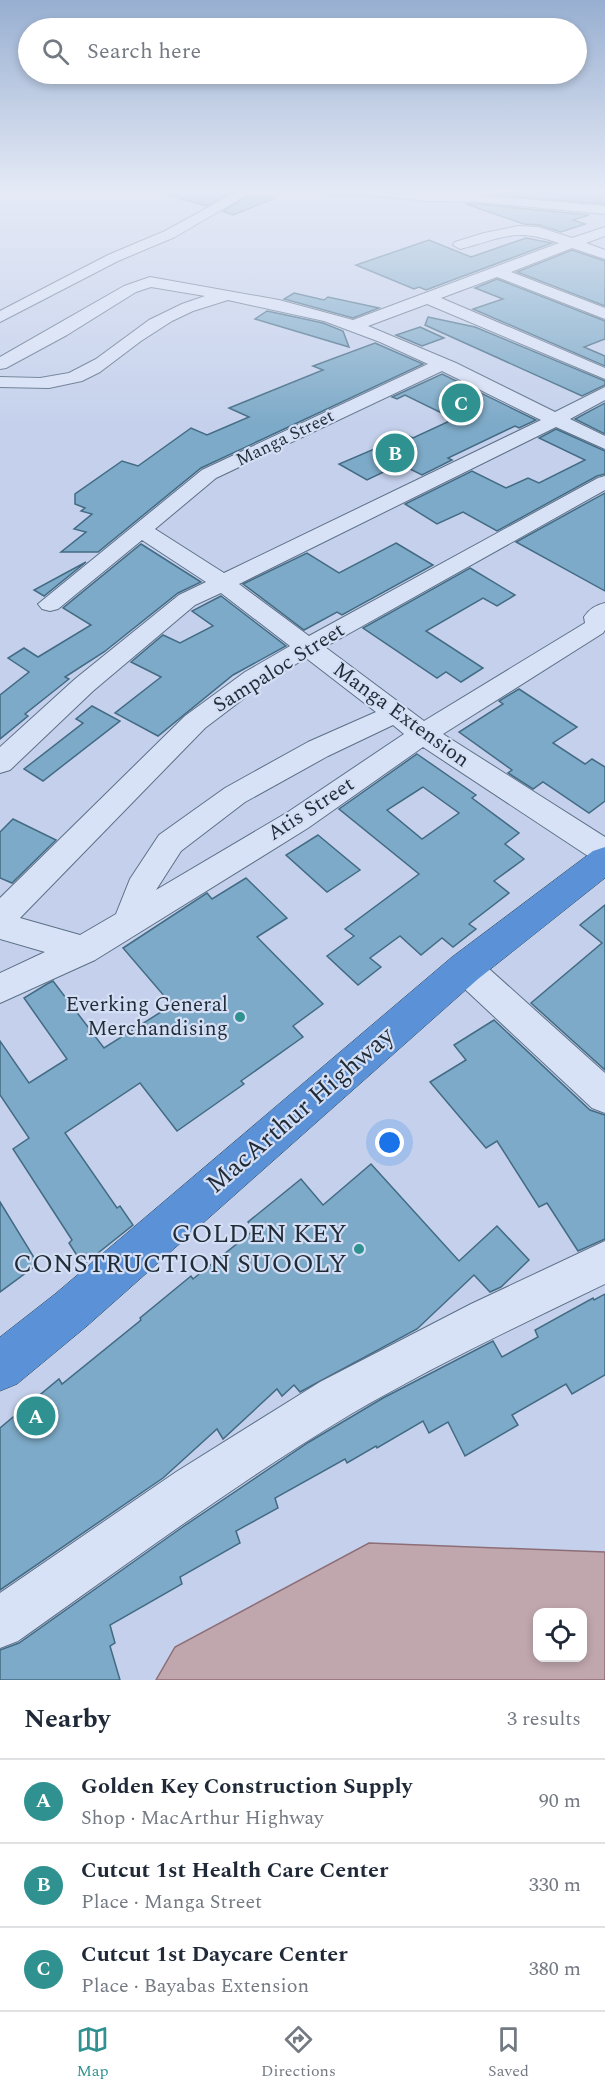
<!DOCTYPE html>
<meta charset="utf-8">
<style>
body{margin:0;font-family:Spectral,serif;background:#f2f2f3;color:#1f2937}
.controls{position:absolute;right:18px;bottom:18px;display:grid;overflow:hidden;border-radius:12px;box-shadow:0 3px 9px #0003}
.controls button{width:54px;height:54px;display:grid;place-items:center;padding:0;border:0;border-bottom:2px solid #e0e1e3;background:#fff;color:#1f2937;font:30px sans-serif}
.you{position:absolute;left:390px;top:1143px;width:21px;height:21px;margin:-15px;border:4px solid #fff;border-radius:50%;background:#1a73e8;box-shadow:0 0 0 9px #1a73e833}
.badge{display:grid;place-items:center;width:39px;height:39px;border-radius:50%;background:#2f9290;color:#fff;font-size:20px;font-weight:700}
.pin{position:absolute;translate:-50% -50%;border:3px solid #fff;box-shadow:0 2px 6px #0006}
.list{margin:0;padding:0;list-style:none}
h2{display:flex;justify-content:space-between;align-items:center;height:78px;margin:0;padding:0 24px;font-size:26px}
h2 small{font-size:20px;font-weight:400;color:#747a83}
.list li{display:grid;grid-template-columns:39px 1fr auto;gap:18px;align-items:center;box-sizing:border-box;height:84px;padding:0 24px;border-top:2px solid #e0e1e3}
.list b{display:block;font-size:22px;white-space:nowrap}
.list p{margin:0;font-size:20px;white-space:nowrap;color:#747a83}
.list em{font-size:20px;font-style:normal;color:#747a83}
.icon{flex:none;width:33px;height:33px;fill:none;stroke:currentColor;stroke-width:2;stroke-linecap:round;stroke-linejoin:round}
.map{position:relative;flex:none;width:605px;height:1680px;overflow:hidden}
.search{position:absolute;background:#fff;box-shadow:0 3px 9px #0003;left:18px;right:18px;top:18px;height:66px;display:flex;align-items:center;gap:15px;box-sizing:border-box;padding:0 21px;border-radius:33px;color:#747a83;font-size:22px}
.sheet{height:330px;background:#fff}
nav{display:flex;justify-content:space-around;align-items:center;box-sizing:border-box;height:84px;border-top:2px solid #e0e1e3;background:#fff;font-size:16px;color:#747a83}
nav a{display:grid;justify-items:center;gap:3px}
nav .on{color:#2f9290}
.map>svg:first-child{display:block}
.water{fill:#c0a7ae;stroke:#8d6e76;stroke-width:1.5;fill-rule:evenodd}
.building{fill:#7daac8;stroke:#436b84;stroke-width:1.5;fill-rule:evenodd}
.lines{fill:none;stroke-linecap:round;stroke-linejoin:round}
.minor-casing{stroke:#5c7086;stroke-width:2}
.highway-casing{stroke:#304454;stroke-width:1}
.minor{fill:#d8e2f7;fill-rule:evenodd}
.highway{fill:#5b92d7;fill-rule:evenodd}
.poi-dot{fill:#2f9290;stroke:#d4def4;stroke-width:2}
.labels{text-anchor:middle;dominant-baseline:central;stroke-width:4.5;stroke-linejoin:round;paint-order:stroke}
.far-street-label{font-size:18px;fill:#1f2c37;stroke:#d4def4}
.street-label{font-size:21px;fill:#1f2c37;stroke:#d4def4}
.poi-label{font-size:21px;fill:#1f2c37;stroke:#d4def4;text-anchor:end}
.near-street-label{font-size:26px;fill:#1f2c37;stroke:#d4def4}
.near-poi-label{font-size:26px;fill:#1f2c37;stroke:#d4def4;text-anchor:end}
</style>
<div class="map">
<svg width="605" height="1680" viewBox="0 0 605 1680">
<rect width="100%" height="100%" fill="#c5d1ec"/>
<path class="water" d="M369 1543 605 1552V1680H156L175 1647ZM538 1612H582V1658H538Z"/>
<g class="building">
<path d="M168 190H236L206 206 167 195Z"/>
<path d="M257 190H263L255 195 275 198 233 215 223 211Z"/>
<path d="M503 190H605V204L489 194Z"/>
<path d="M466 204H479L589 215 573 220 585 224 561 232 539 225 524 224Z"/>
<path d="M526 238 552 243 426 290 419 287 414 289 356 265 429 240 471 257Z"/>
<path d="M572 250 605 261V306L517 272Z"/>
<path d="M497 279 605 321V339L584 347 605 356V366L473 309 503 299 475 288Z"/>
<path d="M294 293 324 300 328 297 379 308 353 318 284 299Z"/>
<path d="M267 311 323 323 343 331 349 347 255 319Z"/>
<path d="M428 317 475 327 605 381V385L582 396 425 325Z"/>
<path d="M420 327 444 338 422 346 396 335Z"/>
<path d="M375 343 423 364 201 468 98 552H61L86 532 74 529 92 514 81 511 85 508 75 504V494L122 461 138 466 191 428 207 435 249 417 229 408 323 370 313 366Z"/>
<path d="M442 374 536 420 519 428 515 426 448 458 452 460 422 475 400 464 367 480 339 464 407 435 413 438 454 419 405 395 397 399 392 397Z"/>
<path d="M605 403V434L575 419Z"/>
<path d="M556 429 605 451V474L597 476 497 531 463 512 437 524 405 504 472 471 506 488 528 478 539 483 585 460 539 438Z"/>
<path d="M605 493V591L516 542Z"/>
<path d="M396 543 433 565 342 615 337 612 304 630 243 584 307 553 339 573Z"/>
<path d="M141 544 201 582 178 593 104 652 65 677 69 679 25 714 28 716 0 739V695L29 672 8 658 24 648 38 657 91 625 63 608Z"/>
<path d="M86 562 44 596 34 590Z"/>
<path d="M470 568 515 595 497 606 483 598 426 631 483 668 461 682 446 672 437 678 363 628Z"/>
<path d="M221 596 286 646 233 675 158 736 115 713 161 677 131 662 163 635 180 643 213 626 192 611Z"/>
<path d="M519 689 577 727 553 743 585 764 592 759 605 767V801L589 813 543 782 533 789 508 773 512 770 459 732 503 704 499 701Z"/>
<path d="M92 706 120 721 43 781 24 769 83 723 76 719Z"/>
<path d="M417 754 476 795 472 798 519 833 505 844 524 859 494 881 509 893 469 924 476 929 453 947 442 938 421 955 400 936 370 958 381 967 358 985 327 956 354 936 345 929 419 874 339 809ZM423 787 459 813 422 839 387 810Z"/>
<path d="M13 819 56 840 12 883 0 878V832Z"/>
<path d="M318 835 360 870 327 892 286 855Z"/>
<path d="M246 878 287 918 257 937 323 1004 293 1026 303 1037 241 1081 244 1084 177 1131 140 1083 65 1133 117 1208 120 1206 133 1225 83 1265 69 1243 72 1240 13 1149 29 1138 0 1095V1041L29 1083 67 1059 24 998 47 984 53 981 104 1048 172 1005 123 948 207 893 212 899Z"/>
<path d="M605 905V1070L531 1003 602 943 580 925Z"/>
<path d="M494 1020 590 1110 605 1115V1239L578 1251 547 1203 539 1207 497 1141 486 1148 430 1082 466 1060 454 1045Z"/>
<path d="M371 1164 459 1261 497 1226 529 1260 501 1287 490 1292 474 1275 417 1329 300 1392 294 1385 282 1396 277 1389 223 1439 217 1429 163 1478 0 1590V1428L59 1379 62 1384 141 1320 140 1318 191 1276 193 1279 254 1230 248 1222 301 1179 323 1205Z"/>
<path d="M0 1202 38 1264 0 1292Z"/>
<path d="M605 1294V1375L572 1394 566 1384 512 1415 518 1425 465 1456 448 1422 429 1433 423 1421 377 1448 376 1446 347 1463 345 1459 275 1498 278 1508 236 1531 240 1543 180 1577 182 1584 110 1625 115 1643 110 1646 120 1680H0V1650L19 1643 184 1526 309 1442 383 1398 493 1341 502 1357 538 1337 535 1330 593 1298 594 1300Z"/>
</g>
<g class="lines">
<g class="minor-casing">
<g id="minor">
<path d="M240 190H255L175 237 118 261 0 322V311L108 255 165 231Z"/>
<path d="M321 190C416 190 510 197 605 206V214L479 202 426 201 371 195H327L322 194Z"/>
<path d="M518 226 538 227 572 238 605 227V236L586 243 605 250V259L572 248 511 272 605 308V319L497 277 441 298 605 368V379L427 304 368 326 456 363 555 412 605 387V400L570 419 605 436V449L556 427 239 584 309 636 598 478 605 476V490L325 647 424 721 585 623 584 617C589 609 596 605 605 603V630L603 633 443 734 605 837V864L594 860 423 747 308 828 95 960 0 1003V973L45 952 0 939V898L185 716 245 672 290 646 221 593 195 605 93 691 10 770 0 773V747L75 679 179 595 206 582 142 540 58 609 50 611 42 609 38 604 202 470 428 364 380 342 324 321 228 300 193 311 172 321 141 341 100 372 82 381 49 388 0 387V377L40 378 69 373 96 359 149 320 182 304 205 296 151 287 136 292 67 335 6 368 0 369V357L124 286 150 277 279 300 353 320 559 243C513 227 504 238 460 249L453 245 455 242 484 233ZM442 371 541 420 224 573 155 529 216 478ZM306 658 376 712 308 742 225 788 159 835 130 879 116 914 80 935 20 918 205 728 263 684ZM393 725 404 734 288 812 156 890 181 851 245 802 328 756Z"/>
<path d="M465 954 477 958 605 1073V1113L592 1108 453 978 448 968 453 958Z"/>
<path d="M605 1241V1284C520 1325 433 1366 351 1414 236 1483 127 1564 18 1641L0 1648V1593L176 1472 320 1382 471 1304Z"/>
</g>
</g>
<g class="highway-casing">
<path id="highway" d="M605 847V878L478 979 87 1326 17 1384 0 1391V1337L55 1294 452 957 593 851Z"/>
</g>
<use href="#minor" class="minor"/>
<use href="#highway" class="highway"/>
</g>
<linearGradient id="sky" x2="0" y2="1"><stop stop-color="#98afd1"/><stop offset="0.45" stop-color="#e5eaf6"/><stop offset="1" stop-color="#e5eaf6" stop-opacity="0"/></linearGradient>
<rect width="605" height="425" fill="url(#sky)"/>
<g class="poi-dot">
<circle cx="240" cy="1017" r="6"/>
<circle cx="359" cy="1249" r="6"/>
</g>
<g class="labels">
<g class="far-street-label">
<text transform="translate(285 438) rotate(-26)">Manga Street</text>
</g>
<g class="street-label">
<text transform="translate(279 668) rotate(-32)">Sampaloc Street</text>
<text transform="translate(401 715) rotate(36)">Manga Extension</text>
<text transform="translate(311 809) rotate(-33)">Atis Street</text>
</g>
<g class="poi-label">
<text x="228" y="1005">Everking General<tspan x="228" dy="24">Merchandising</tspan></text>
</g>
<g class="near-street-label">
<text transform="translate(300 1110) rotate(-41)">MacArthur Highway</text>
</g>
<g class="near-poi-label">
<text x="347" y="1234">GOLDEN KEY<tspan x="347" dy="30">CONSTRUCTION SUOOLY</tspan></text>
</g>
</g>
</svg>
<div class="controls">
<button><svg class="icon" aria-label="locate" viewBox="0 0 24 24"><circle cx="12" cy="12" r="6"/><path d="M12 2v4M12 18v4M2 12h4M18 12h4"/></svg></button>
</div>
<div class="you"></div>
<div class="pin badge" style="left:36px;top:1416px">A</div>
<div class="pin badge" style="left:395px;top:453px">B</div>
<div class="pin badge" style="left:461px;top:403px">C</div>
<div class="search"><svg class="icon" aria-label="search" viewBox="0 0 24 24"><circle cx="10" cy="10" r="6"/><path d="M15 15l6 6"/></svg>Search here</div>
</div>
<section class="sheet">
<h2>Nearby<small>3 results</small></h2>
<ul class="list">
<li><span class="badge">A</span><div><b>Golden Key Construction Supply</b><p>Shop · MacArthur Highway</p></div><em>90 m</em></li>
<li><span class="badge">B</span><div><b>Cutcut 1st Health Care Center</b><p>Place · Manga Street</p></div><em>330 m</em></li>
<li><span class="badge">C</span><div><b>Cutcut 1st Daycare Center</b><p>Place · Bayabas Extension</p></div><em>380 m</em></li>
</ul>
</section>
<nav>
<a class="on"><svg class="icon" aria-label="map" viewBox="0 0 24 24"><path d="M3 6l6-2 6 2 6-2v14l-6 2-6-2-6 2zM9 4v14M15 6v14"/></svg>Map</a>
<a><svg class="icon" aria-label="directions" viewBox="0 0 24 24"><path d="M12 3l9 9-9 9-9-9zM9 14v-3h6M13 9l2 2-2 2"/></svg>Directions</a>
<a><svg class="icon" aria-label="saved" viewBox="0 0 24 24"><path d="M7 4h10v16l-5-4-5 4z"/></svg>Saved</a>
</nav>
